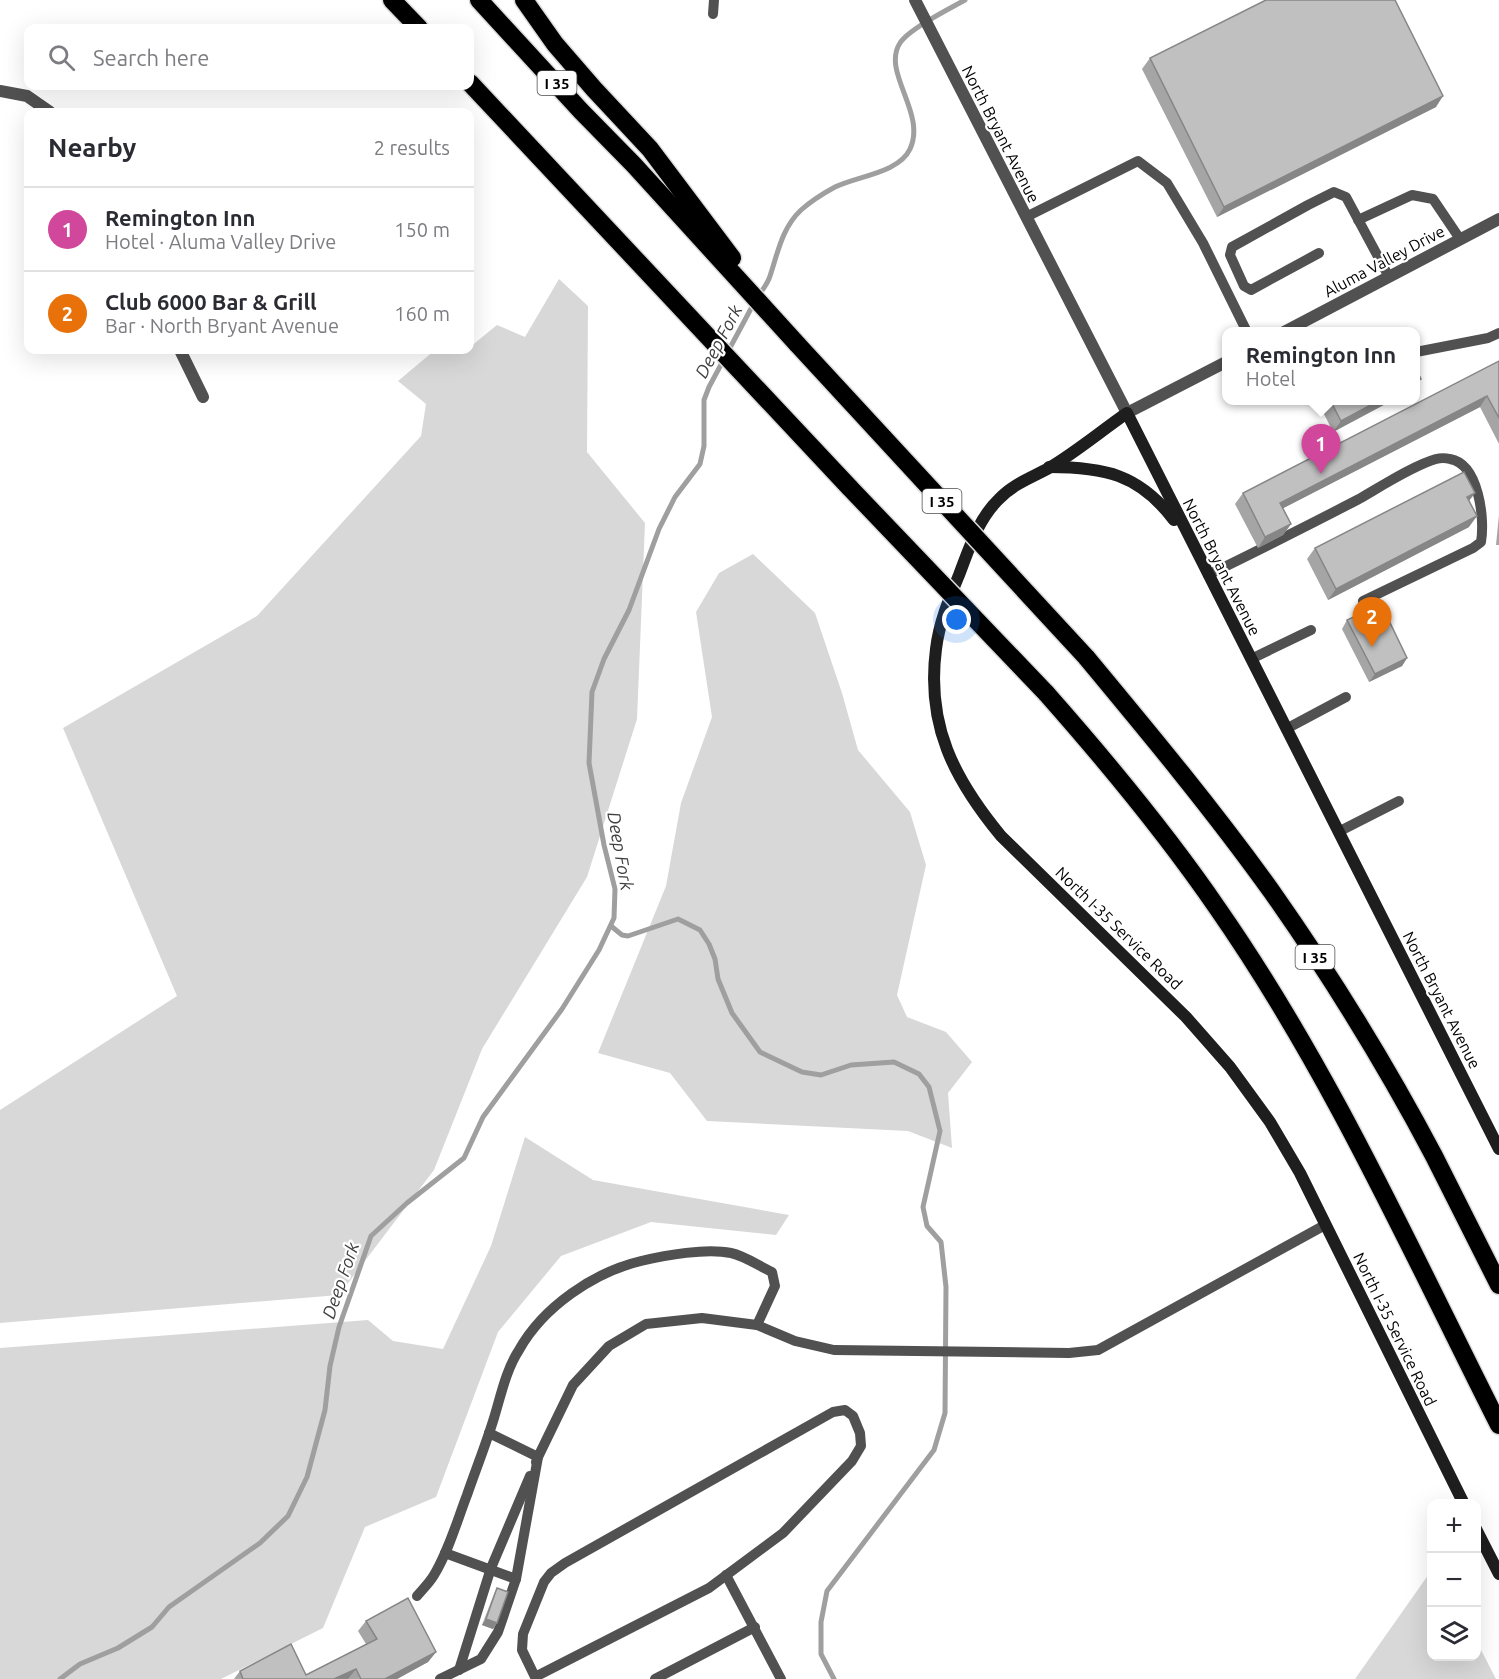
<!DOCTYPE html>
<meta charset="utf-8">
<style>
body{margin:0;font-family:Ubuntu,sans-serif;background:#f2f2f3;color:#2b2b33}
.controls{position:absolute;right:18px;bottom:18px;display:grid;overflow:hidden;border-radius:12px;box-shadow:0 6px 24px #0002}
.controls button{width:54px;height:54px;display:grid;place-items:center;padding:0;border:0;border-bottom:2px solid #e1e1e2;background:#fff;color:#2b2b33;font:30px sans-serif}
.you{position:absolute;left:957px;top:620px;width:21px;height:21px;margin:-15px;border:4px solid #fff;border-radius:50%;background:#1a73e8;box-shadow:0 0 0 9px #1a73e833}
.badge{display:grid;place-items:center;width:39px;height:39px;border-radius:50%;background:#0b8043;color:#fff;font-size:20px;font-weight:700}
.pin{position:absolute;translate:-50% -50px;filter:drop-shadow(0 2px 3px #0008)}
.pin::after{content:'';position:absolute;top:32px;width:21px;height:18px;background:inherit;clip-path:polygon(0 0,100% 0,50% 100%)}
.popup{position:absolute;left:1222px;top:327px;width:198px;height:78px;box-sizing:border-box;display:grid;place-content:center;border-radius:12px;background:#fff;filter:drop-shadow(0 2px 4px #0005);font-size:20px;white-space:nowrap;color:#7c7c81}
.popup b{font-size:22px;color:#2b2b33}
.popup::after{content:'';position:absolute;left:50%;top:100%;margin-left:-12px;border:12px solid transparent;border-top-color:#fff}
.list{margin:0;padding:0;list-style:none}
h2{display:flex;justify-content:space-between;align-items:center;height:78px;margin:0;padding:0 24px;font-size:26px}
h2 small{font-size:20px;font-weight:400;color:#7c7c81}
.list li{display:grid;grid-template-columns:39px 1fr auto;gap:18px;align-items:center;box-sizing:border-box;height:84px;padding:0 24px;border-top:2px solid #e1e1e2}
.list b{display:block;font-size:22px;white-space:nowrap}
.list p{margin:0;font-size:20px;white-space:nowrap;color:#7c7c81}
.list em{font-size:20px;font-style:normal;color:#7c7c81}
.icon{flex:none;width:33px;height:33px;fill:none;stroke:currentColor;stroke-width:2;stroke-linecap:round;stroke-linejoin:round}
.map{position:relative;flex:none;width:1499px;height:1679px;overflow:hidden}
.search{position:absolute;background:#fff;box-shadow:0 6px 24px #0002;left:24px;top:24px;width:450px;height:66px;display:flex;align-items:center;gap:15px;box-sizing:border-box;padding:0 21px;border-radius:12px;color:#7c7c81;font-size:22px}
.panel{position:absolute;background:#fff;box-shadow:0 6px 24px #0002;left:24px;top:108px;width:450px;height:246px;border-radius:12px}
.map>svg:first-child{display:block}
.green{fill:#d8d8d8}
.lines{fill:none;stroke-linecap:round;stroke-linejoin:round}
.stream{stroke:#9f9f9f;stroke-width:5}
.motorway-casing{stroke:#dbdbdb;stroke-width:21}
.service{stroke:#515151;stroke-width:10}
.minor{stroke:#515151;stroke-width:12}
.tertiary{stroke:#515151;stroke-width:12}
.secondary{stroke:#1e1e1e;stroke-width:12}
.motorway{stroke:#000;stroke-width:18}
.motorway-bridge-casing{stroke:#dbdbdb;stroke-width:21;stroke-linecap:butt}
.motorway-bridge{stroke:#000;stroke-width:18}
.wall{fill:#a5a5a5}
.shaded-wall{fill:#868686}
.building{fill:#c0c0c0;stroke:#868686;stroke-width:1.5}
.labels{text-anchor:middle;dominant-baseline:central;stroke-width:4.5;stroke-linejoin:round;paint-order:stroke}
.shield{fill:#fff;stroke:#4c4c4c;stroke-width:1.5}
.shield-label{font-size:15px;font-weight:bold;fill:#000}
.street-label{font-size:16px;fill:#000;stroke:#fff}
.water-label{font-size:18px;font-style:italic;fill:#404040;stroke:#fff}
</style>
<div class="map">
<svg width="1499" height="1679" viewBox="0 0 1499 1679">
<rect width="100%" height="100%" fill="#fff"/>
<g class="green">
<path d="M559 279 588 306 587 452 645 523 637 719 587 877 482 1049 434 1170 339 1295 0 1323V1110L177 996 63 728 257 616 421 436 426 404 398 381 435 350H458L463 353 470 350V347L497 325 525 337Z"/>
<path d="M753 554 815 613 842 693 858 750 910 812 926 865 897 995 907 1017 946 1032 972 1062 948 1093 952 1148 908 1131 707 1121 670 1073 598 1053 666 886 681 803 712 717 696 612 719 573Z"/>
<path d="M525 1137 593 1180 789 1215 776 1235 651 1222 561 1256 498 1332 436 1497 365 1527 323 1628 221 1679H0V1348L368 1320 393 1341 443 1349 491 1246Z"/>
<path d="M1431 1571 1432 1656H1476L1477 1642 1496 1679H1355Z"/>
</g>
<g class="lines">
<g class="stream">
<path d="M759 295C763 289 768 283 770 276 778 252 782 228 801 210 810 202 824 193 835 187 857 176 899 173 910 149 927 113 881 72 900 43 909 29 949 9 965 0"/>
<path d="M611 926 622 935 628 936 678 919 700 930 709 944 715 959 718 979 732 1013 760 1052 802 1072 821 1075 851 1065 894 1062 919 1074 929 1087 940 1131 923 1207 927 1226 941 1242 946 1287 945 1413 934 1450 827 1591 821 1622V1654L834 1679"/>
<path d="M60 1679 80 1664 118 1648 152 1627 169 1607 260 1543 288 1516 307 1477 325 1410 330 1366 339 1327 371 1236 407 1203 464 1158 483 1117 562 1009 599 950 614 918 615 889 604 845 589 763 592 692 604 659 629 610 659 529 675 497 700 464 704 446V400L709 387 754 303"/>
</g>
<g class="motorway-casing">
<g id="motorway">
<path d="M392 0 419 28"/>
<path d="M479 0 581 111 634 165 798 345"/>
<path d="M524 0 555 44 594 89 650 149 732 258"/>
<path d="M470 83 850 488"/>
<path d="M1086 657C1150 734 1214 811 1272 892 1331 976 1386 1065 1434 1156 1456 1199 1477 1242 1499 1285"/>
<path d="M1046 693C1107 762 1166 833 1218 909 1330 1070 1411 1251 1499 1425"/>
</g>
</g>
<g class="service">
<path d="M713 14 714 0"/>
<path d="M1026 217 1138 161 1167 183 1203 243 1247 332"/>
<path d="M1358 220 1412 195 1433 199 1460 239"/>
<path d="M1319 253 1251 290 1244 286 1230 255 1232 247 1308 205 1334 192 1346 197 1389 277"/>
<path d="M1416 352 1488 338 1499 333"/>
<path d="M1208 575C1259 550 1309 525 1359 499 1380 487 1414 465 1436 459 1440 458 1446 458 1450 459 1479 464 1485 519 1481 542L1473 548 1363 601"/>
<path d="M1251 659 1311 630"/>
<path d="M1286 729 1346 697"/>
<path d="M1338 832 1399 801"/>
<path d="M489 1433 538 1457 536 1462"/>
<path d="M445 1553 516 1579"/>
<path d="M726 1575 781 1679"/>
<path d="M417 1596C423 1589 430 1582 434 1575 449 1550 457 1521 467 1495 476 1469 486 1444 494 1418 501 1395 506 1370 519 1350 543 1307 594 1272 641 1261 666 1255 706 1248 731 1253 745 1256 759 1266 772 1272L775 1286 757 1325"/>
<path d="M459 1670 491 1568 530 1476"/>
<path d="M535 1677 709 1588 783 1533 852 1461 861 1446 860 1433 853 1416 845 1410 833 1412 565 1563 551 1573 544 1582 523 1634 522 1650 536 1679"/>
<path d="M440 1679 481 1659 498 1632 516 1579 538 1457 573 1385 609 1346 646 1324 702 1318 757 1325 795 1341 834 1350 1069 1353 1098 1350 1325 1225"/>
<path d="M655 1679 755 1627"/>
</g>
<g class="minor">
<path d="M0 91 27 96 50 112"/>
<path d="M1284 332 1499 219"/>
<path d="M180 350 203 397"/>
<path d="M1127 413 1226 362"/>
</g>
<path class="tertiary" d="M915 0 1127 413"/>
<g class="secondary">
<path d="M1049 467C1104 467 1139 474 1174 520"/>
<path d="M1464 1504 1300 1173 1270 1122 1230 1067 1186 1017 1001 836C954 779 926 725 936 649 939 623 949 599 959 575 969 549 978 519 999 499 1013 484 1031 478 1049 468 1076 452 1101 431 1127 413L1499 1149"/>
<path d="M1476 1529 1499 1574"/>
</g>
<use href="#motorway" class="motorway"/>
<g class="motorway-bridge-casing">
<g id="motorway-bridge">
<path d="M798 345 1086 657"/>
<path d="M850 488 1046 693"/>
</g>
</g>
<use href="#motorway-bridge" class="motorway-bridge"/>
</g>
<g class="wall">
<path d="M1150 58 1436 107 1217 217 1142 69Z"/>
<path d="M1499 361V444L1480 407 1283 508 1291 524 1283 535 1258 548 1235 504 1243 493Z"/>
<path d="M1317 400H1393L1333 432Z"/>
<path d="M1475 493 1469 501V527L1328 600 1307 559 1315 548Z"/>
<path d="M1499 515V545H1496Z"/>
<path d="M1347 620 1407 658 1402 666 1369 682 1342 629Z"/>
<path d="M497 1588V1623L493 1629 482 1625 494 1594Z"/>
<path d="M366 1621 436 1652 428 1662 397 1679H234L240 1671 306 1675 366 1644 358 1631Z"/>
</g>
<g class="shaded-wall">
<path d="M1443 96 1436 107 1217 217 1224 207Z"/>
<path d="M1487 396 1480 407 1272 514 1280 503Z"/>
<path d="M1380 400H1393L1333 432 1341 421Z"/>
<path d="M1475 493 1467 503V497Z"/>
<path d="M1477 516 1469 527 1328 600 1336 589Z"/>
<path d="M1291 524 1283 535 1258 548 1265 537Z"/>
<path d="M1407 658 1402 666 1369 682 1375 674Z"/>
<path d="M486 1619 497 1623 493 1629 482 1625Z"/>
<path d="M436 1652 428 1662 397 1679H385Z"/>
<path d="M356 1669 348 1679H334Z"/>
</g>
<g class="building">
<path d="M1266 0H1395L1443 96 1224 207 1150 58Z"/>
<path d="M1499 361V418L1487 396 1280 503 1291 524 1265 537 1243 493Z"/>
<path d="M1416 369 1421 379 1416 382Z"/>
<path d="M1330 400H1380L1341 421Z"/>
<path d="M1464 472 1475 493 1467 497 1477 516 1336 589 1315 548Z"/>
<path d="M1381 604 1407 658 1375 674 1347 620Z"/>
<path d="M497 1588 508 1592 497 1623 486 1619Z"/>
<path d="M408 1598 436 1652 385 1679H361L356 1669 334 1679H243L240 1671 291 1644 306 1675 377 1639 366 1621Z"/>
</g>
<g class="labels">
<g class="shield">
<rect x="537.5" y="71" width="39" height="24" rx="4.5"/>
<rect x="922.5" y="489" width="39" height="24" rx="4.5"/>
<rect x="1295.5" y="945" width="39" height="24" rx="4.5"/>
</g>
<g class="shield-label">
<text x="557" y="83">I 35</text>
<text x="942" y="501">I 35</text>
<text x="1315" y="957">I 35</text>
</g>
<g class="street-label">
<text transform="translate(1001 134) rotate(63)">North Bryant Avenue</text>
<text transform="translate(1384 261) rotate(-28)">Aluma Valley Drive</text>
<text transform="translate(1222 567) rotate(63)">North Bryant Avenue</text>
<text transform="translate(1119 928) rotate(44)">North I-35 Service Road</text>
<text transform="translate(1442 1000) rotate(63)">North Bryant Avenue</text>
<text transform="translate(1395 1329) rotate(64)">North I-35 Service Road</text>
</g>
<g class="water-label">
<text transform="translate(718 341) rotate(-62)">Deep Fork</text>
<text transform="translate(621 851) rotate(80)">Deep Fork</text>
<text transform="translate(340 1280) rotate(-71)">Deep Fork</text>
</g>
</g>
</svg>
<div class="controls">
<button>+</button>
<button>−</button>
<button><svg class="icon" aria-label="layers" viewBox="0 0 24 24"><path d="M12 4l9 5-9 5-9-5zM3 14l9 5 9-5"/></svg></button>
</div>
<div class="you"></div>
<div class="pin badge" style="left:1321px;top:474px;background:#d1479c">1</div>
<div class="popup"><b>Remington Inn</b>Hotel</div>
<div class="pin badge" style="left:1372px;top:647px;background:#e8710a">2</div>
<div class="search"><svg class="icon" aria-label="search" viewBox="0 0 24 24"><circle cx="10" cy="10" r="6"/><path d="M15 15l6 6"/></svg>Search here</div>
<section class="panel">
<h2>Nearby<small>2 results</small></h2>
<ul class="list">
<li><span class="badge" style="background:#d1479c">1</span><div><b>Remington Inn</b><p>Hotel · Aluma Valley Drive</p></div><em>150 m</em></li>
<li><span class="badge" style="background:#e8710a">2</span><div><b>Club 6000 Bar &amp; Grill</b><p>Bar · North Bryant Avenue</p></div><em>160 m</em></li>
</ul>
</section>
</div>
